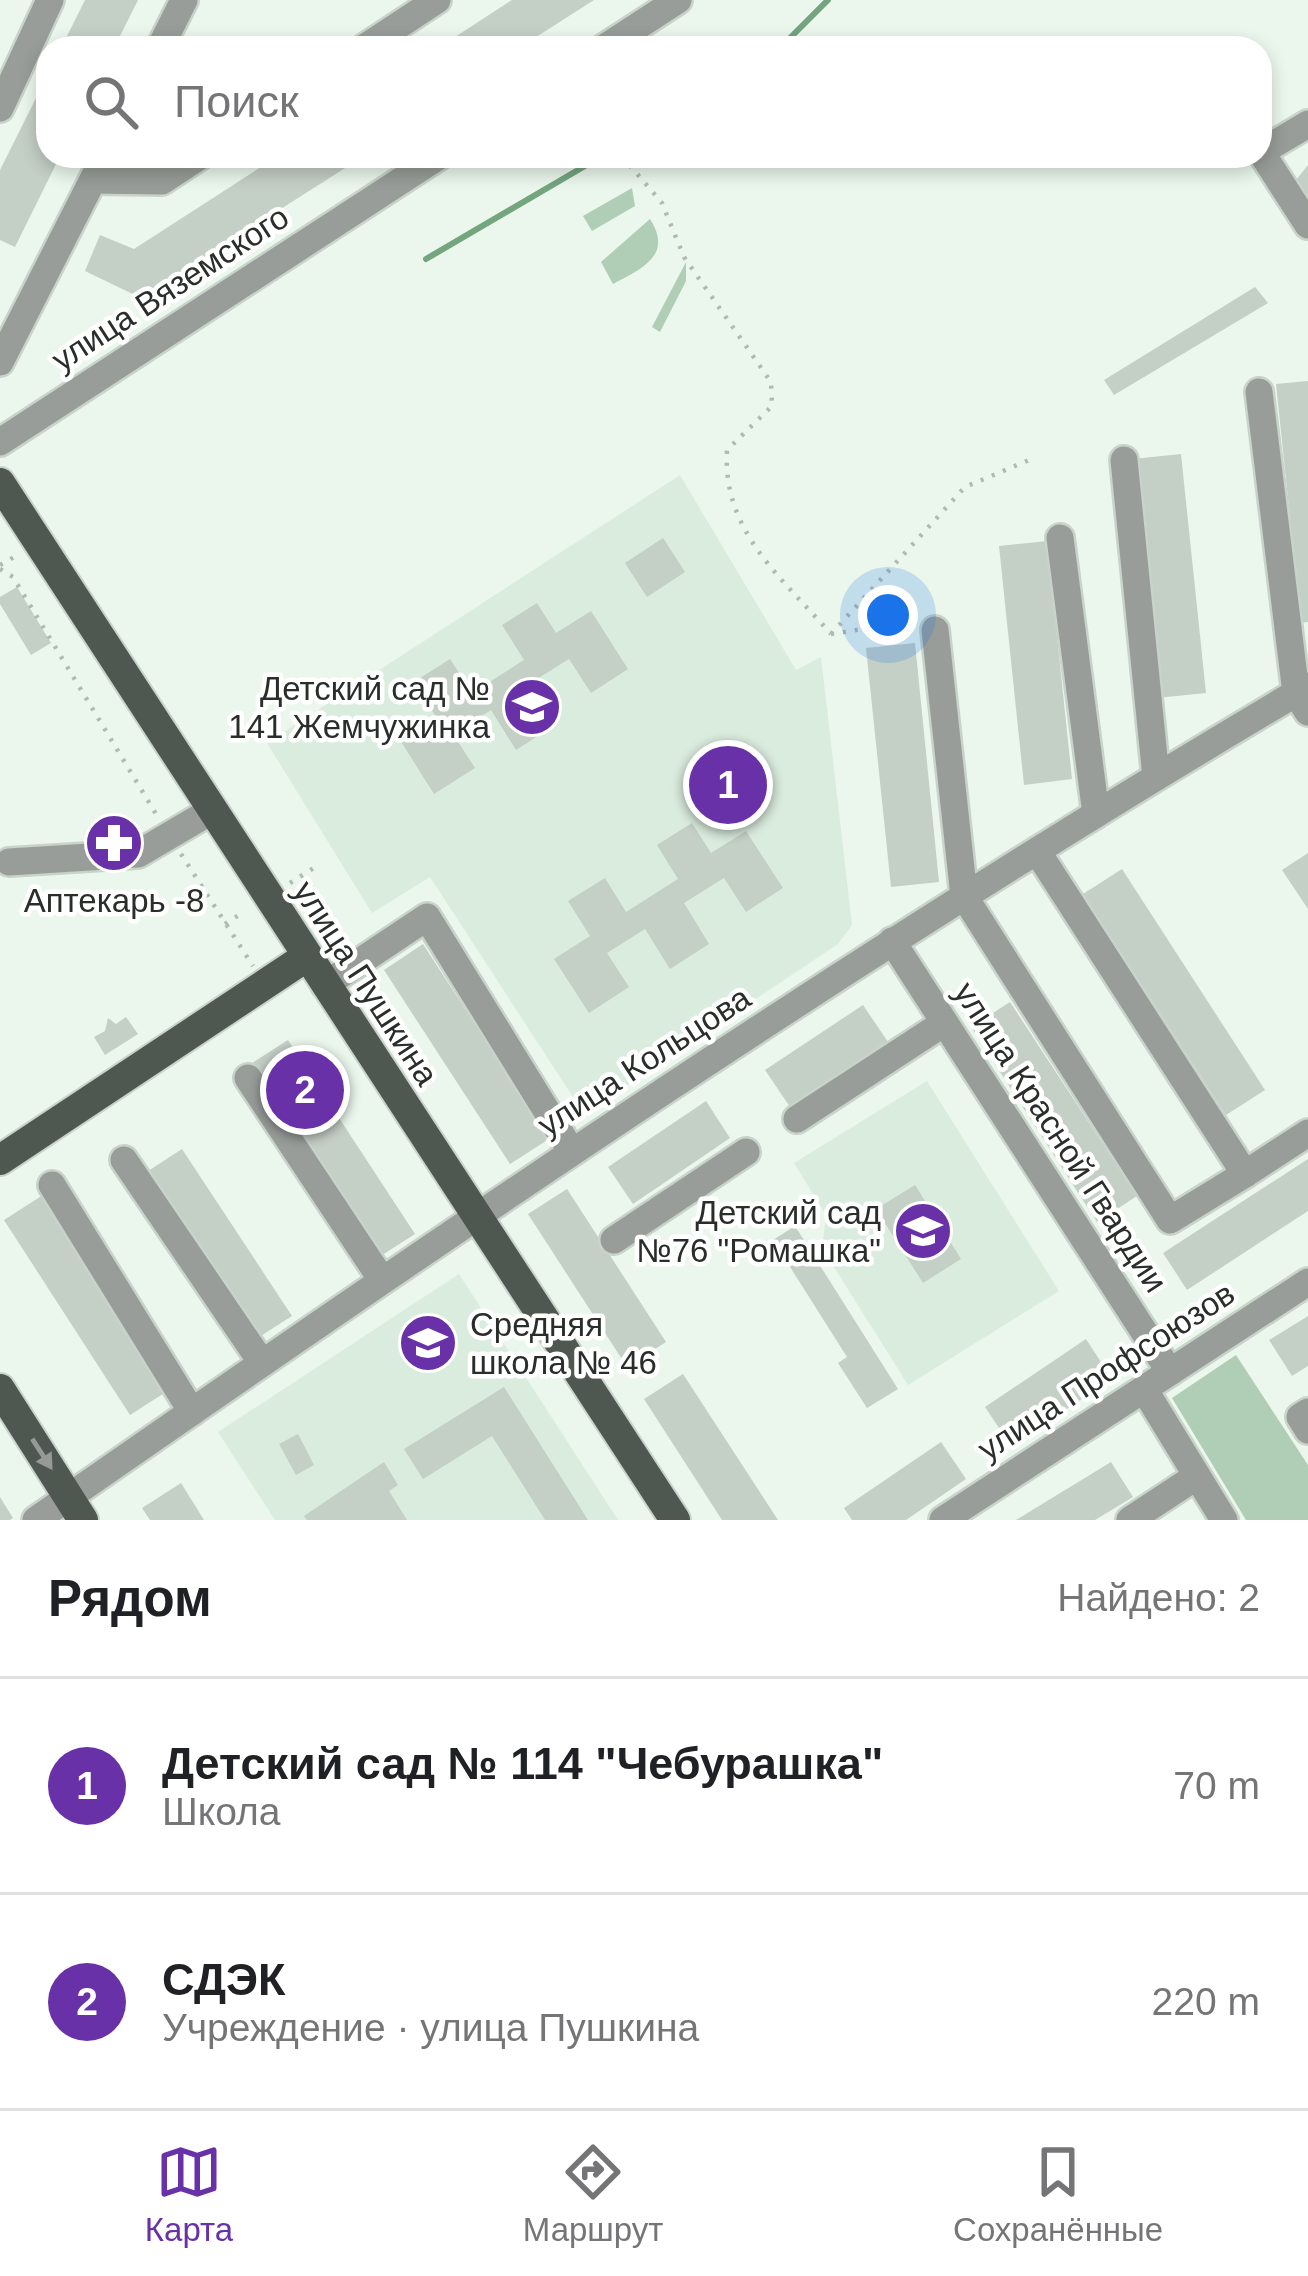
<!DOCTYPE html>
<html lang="ru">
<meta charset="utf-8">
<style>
body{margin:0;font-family:Arial,sans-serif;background:#f2f2f2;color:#202124}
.you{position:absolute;left:888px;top:615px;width:42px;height:42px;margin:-30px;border:9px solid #fff;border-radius:50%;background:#1a73e8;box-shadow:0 0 0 18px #1a73e833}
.badge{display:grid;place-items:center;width:78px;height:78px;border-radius:50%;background:#6931a8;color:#fff;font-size:39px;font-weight:700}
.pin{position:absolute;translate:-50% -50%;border:6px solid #fff;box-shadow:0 3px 12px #0006}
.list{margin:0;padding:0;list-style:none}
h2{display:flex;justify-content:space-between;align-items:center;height:156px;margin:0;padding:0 48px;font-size:51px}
h2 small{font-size:39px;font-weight:400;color:#757577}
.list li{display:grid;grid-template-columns:78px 1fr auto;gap:36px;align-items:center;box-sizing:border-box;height:216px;padding:0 48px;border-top:3px solid #e0e0e0}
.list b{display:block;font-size:45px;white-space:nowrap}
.list p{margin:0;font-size:39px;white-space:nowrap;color:#757577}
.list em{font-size:39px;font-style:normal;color:#757577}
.icon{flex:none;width:66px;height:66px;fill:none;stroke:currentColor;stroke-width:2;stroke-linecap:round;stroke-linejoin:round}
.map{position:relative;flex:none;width:1308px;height:1520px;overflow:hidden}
.search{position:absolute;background:#fff;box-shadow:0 6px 18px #0003;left:36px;right:36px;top:36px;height:132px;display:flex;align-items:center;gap:30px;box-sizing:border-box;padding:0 42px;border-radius:36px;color:#757577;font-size:45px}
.sheet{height:588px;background:#fff}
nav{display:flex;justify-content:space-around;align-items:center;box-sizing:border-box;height:168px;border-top:3px solid #e0e0e0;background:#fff;font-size:33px;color:#757577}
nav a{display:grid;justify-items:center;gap:6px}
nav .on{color:#6931a8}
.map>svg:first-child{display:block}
.built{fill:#daecdd}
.green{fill:#b0ceb6}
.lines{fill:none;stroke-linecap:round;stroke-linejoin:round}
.stream{stroke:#74a57f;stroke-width:6}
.building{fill:#c4cfc6}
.minor-casing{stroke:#c8d3ca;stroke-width:32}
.major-casing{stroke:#c8d3ca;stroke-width:34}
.path{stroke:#b0bab2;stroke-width:4.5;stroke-dasharray:3 9;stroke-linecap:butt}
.minor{stroke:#989d99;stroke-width:27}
.major{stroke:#4f5751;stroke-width:30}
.oneway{fill:#959a97}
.labels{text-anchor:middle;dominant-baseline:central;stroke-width:9;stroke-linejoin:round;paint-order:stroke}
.street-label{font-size:33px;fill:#2a2e2b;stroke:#fff}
.poi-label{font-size:33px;fill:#2a2e2b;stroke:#fff;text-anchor:end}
</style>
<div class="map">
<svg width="1308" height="1520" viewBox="0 0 1308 1520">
<rect width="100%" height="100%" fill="#ebf7ed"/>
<g class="built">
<path d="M680 475 796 670 821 657 852 925 838 944 584 1114 430 877 372 913 267 743Z"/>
<path d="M927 1081 1059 1291 908 1385 822 1248 826 1215 794 1163Z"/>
<path d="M459 1274 618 1520H275L218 1432Z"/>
</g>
<g class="green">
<path d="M632 188 635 206 592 231 583 216Z"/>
<path d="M650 219C673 255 643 268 613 284L601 262Z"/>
<path d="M686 262V281L660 332 652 327Z"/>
<path d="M1236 1355 1308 1465V1520H1246L1172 1398Z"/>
</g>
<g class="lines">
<g class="stream">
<path d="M780 48 828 0"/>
<path d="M426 259 602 156"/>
</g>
</g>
<g class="building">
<path d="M85 0H138L114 48H61Z"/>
<path d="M512 0H594L519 48H438Z"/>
<path d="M48 74V156H60L15 247 0 240V170Z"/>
<path d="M278 156H364L141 298 85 271 100 235 134 249Z"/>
<path d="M1308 165V200L1296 180Z"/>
<path d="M1255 287 1268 303 1114 395 1104 380Z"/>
<path d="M1308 381V622L1301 623 1276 384Z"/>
<path d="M1181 454 1206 693 1157 698 1133 459Z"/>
<path d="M663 538 685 572 647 597 625 563Z"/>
<path d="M1047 541 1072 779 1024 785 999 546Z"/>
<path d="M17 587 51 643 31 655 0 604V597Z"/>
<path d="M537 603 556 633 591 611 628 669 591 693 569 659 529 684 555 725 516 750 491 710 453 734 475 768 434 794 400 740 436 717 414 682 450 659 472 693 524 660 502 625Z"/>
<path d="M915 643 939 882 891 887 866 648Z"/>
<path d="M692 823 711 853 746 831 783 888 746 912 724 878 684 903 709 944 670 969 645 929 607 953 629 987 589 1013 554 959 590 936 568 901 605 878 626 912 678 879 657 845Z"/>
<path d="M1308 853V909L1282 870Z"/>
<path d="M1122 869 1265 1090 1226 1115 1083 894Z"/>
<path d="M423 944 549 1139 510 1164 384 970Z"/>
<path d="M1010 1002 1137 1196 1097 1222 971 1027Z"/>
<path d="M863 1005 888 1042 790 1107 765 1070Z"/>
<path d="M126 1017 138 1034 105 1055 94 1037 105 1031 108 1018 116 1024Z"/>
<path d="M288 1040 415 1234 376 1259 249 1065Z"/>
<path d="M706 1101 730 1138 633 1204 608 1167Z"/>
<path d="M182 1149 292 1316 253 1341 145 1173Z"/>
<path d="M1308 1159V1211L1187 1290 1163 1253Z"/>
<path d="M915 1185 961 1259 923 1283 876 1209Z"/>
<path d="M567 1189 666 1342 627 1367 528 1214Z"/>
<path d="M43 1195 169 1390 130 1415 4 1220Z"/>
<path d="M795 1226 898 1389 867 1408 838 1363 847 1357 773 1240Z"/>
<path d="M1308 1316V1366L1292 1376 1269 1340Z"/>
<path d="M1086 1339 1112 1379 1011 1446 985 1407Z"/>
<path d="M683 1374 778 1520H722L644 1399Z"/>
<path d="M504 1387 588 1520H545L492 1436 423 1479 404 1449Z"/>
<path d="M298 1434 314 1465 296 1475 279 1444Z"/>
<path d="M941 1442 966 1479 906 1520H852L844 1508Z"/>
<path d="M384 1462 398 1485 389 1491 407 1520H307L304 1516Z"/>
<path d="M1111 1462 1133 1497 1095 1520H1016Z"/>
<path d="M181 1483 204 1520H150L142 1508Z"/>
<path d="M0 1497 13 1518 10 1520H0Z"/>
</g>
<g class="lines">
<g class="minor-casing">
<g id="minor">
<path d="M160 48 184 0"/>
<path d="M364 48 437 0"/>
<path d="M604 48 678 0"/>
<path d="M0 108 50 0"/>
<path d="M1308 124 1261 152 1308 225"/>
<path d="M93 180 162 181 200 156"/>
<path d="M0 362 105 156"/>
<path d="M1259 392 1296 693 1308 712"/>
<path d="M0 442 439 156"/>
<path d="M1124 460 1156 777"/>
<path d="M1060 538 1096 814"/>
<path d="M935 630 964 896 1170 1220 1245 1174 1037 851"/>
<path d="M9 862 138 854 211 811"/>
<path d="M892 941 1170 1372"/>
<path d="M325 985 427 917 572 1152"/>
<path d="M248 1078 382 1280"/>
<path d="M797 1119 944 1023"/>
<path d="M124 1160 262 1363"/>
<path d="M1245 1174 1308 1133"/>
<path d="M52 1185 192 1412"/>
<path d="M614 1240 746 1152"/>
<path d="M1144 1389 1224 1520"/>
<path d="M1308 1412 1300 1417 1308 1430"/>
<path d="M36 1520C452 1230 871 944 1308 686"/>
<path d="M943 1520 1308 1282"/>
<path d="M1130 1520 1197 1476"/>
</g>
</g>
<g class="major-casing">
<g id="major">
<path d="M0 483 675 1520"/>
<path d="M0 1160 306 957"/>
<path d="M0 1389 83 1520"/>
</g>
</g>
<g class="path">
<path d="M564 48 584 35"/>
<path d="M622 156 662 203 684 257 771 382 772 406 727 450C722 531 781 577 831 634"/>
<path d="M0 565 16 556"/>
<path d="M0 569 13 577 156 814"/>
<path d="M831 634 965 487 1034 458"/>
<path d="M831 634 914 621"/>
<path d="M181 854 253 966"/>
<path d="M290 883 317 866"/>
<path d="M225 924 245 911"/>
</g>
<use href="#minor" class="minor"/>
<use href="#major" class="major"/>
</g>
<defs><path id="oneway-solid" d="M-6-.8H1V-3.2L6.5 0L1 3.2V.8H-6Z" transform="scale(3)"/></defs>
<use class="oneway" href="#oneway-solid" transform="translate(42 1454) rotate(57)"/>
<defs>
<g id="school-disc" transform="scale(3)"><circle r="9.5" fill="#6931a8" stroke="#fff"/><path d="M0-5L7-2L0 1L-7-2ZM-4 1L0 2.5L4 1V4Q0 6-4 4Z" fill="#fff"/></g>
<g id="pharmacy-disc" transform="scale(3)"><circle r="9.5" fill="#6931a8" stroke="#fff"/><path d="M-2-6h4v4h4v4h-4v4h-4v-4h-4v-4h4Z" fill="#fff"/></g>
</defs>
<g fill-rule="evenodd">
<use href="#school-disc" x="532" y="707"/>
<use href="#pharmacy-disc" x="114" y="843"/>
<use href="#school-disc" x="923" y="1231"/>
<use href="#school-disc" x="428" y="1343"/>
</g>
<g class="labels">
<g class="street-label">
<text transform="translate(170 288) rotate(-33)">улица Вяземского</text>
<text transform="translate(366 983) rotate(57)">улица Пушкина</text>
<text transform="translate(644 1061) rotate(-33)">улица Кольцова</text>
<text transform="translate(1061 1137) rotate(57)">улица Красной Гвардии</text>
<text transform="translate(1106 1371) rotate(-33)">улица Профсоюзов</text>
</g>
<g class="poi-label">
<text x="490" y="688">Детский сад №<tspan x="490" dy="38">141 Жемчужинка</tspan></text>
<text x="114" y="900" text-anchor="middle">Аптекарь -8</text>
<text x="881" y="1212">Детский сад<tspan x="881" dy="38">№76 "Ромашка"</tspan></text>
<text x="470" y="1324" text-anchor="start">Средняя<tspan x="470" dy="38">школа № 46</tspan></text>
</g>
</g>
</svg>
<div class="you"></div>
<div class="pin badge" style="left:728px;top:785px">1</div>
<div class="pin badge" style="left:305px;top:1090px">2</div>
<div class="search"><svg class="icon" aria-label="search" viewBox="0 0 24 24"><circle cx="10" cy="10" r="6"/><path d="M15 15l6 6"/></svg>Поиск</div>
</div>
<section class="sheet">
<h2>Рядом<small>Найдено: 2</small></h2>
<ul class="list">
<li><span class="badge">1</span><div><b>Детский сад № 114 &quot;Чебурашка&quot;</b><p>Школа</p></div><em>70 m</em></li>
<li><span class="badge">2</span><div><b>СДЭК</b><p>Учреждение · улица Пушкина</p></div><em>220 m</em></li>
</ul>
</section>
<nav>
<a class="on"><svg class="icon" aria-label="map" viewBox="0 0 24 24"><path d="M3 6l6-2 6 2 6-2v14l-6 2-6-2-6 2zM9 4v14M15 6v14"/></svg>Карта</a>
<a><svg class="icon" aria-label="directions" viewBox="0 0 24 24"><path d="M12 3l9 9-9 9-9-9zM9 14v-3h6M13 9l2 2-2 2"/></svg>Маршрут</a>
<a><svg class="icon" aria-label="saved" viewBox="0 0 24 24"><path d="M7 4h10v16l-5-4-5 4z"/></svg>Сохранённые</a>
</nav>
